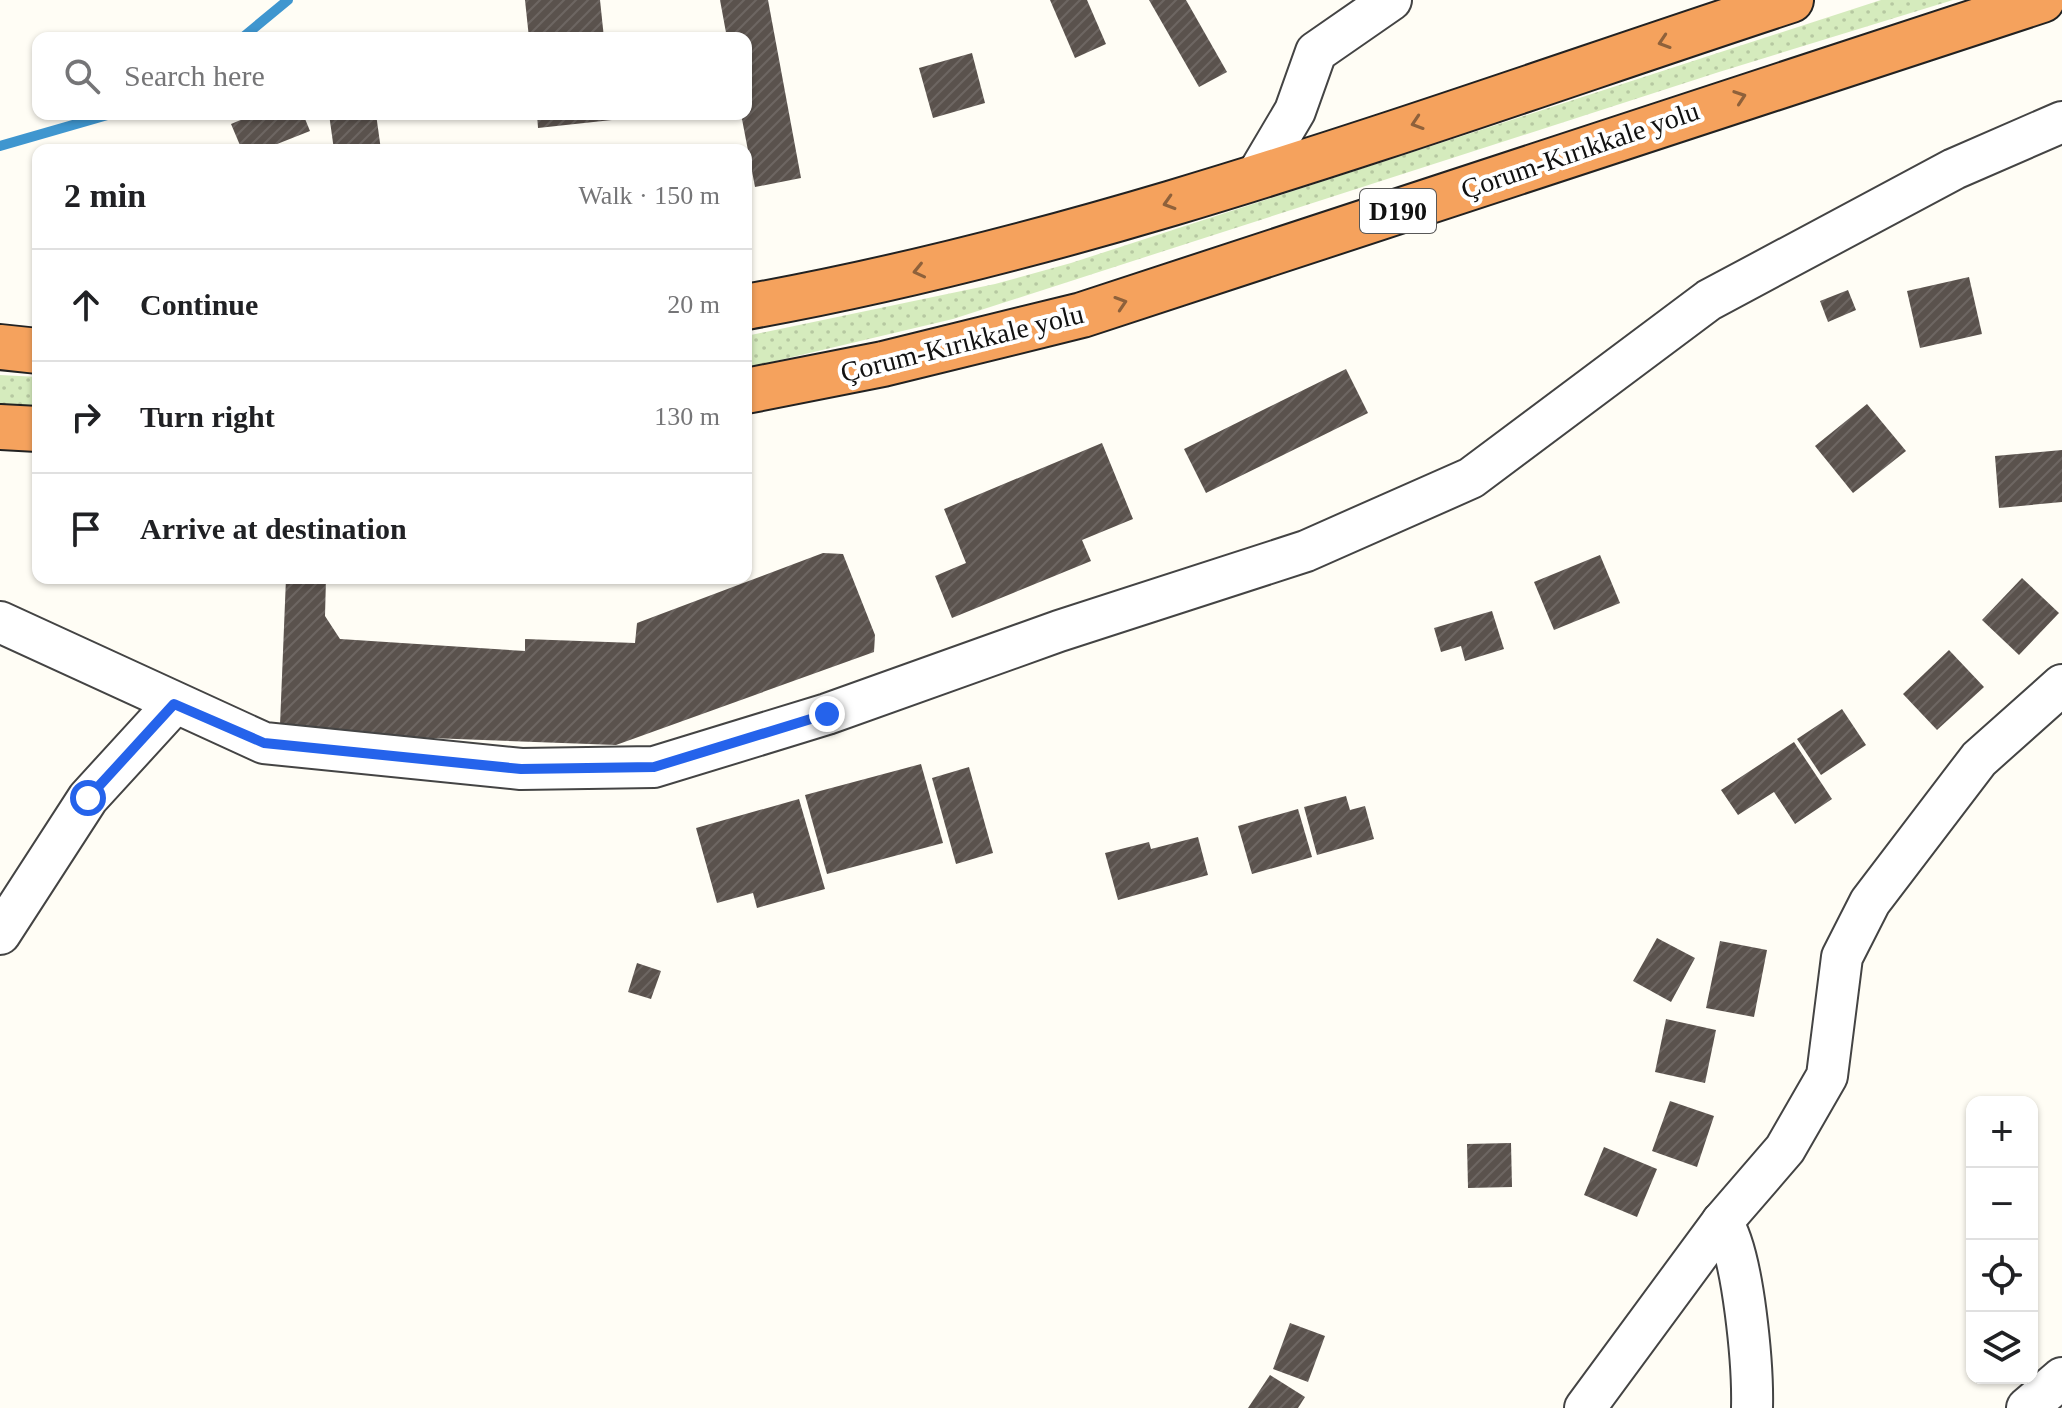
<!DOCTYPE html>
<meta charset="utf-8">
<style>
body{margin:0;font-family:Georgia,serif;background:#f2f2f2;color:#202124}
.controls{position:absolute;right:24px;bottom:24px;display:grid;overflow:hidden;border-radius:16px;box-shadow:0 2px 6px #0004}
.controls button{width:72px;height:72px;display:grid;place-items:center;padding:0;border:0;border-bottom:2px solid #e0e0e0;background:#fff;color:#202124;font:40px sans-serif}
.stop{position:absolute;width:24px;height:24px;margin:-18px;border:6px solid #2563eb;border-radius:50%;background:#fff}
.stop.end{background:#2563eb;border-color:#fff;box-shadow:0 2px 8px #0008}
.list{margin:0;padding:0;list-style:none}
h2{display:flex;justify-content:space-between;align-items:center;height:104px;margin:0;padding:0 32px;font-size:34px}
h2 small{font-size:26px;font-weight:400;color:#757577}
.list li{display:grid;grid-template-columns:52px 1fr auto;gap:24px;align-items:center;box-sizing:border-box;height:112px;padding:0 32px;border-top:2px solid #e0e0e0}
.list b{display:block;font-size:30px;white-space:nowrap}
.list em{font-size:26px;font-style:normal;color:#757577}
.icon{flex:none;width:44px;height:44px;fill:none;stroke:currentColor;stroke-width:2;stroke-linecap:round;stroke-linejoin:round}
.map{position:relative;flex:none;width:2062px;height:1408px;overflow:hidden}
.search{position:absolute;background:#fff;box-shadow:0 2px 6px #0004;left:32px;top:32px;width:720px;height:88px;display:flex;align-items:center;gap:20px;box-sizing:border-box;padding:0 28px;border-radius:16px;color:#757577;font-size:30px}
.panel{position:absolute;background:#fff;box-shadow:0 2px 6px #0004;left:32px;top:144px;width:720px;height:440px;border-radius:16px}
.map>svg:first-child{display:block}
.grass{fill:url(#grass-dots)}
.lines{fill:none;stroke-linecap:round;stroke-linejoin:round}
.stream{stroke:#3f96cf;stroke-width:10}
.building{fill:url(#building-hatch)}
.minor-casing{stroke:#444;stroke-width:44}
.highway-casing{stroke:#222;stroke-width:48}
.minor{stroke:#fff;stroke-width:40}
.highway{stroke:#f5a25d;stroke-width:44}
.oneway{stroke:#8e613b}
.route{stroke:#2563eb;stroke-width:10}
.labels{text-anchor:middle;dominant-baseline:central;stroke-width:8;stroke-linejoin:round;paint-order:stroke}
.shield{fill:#fff;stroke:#585858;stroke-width:2}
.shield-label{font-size:26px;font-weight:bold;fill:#111}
.street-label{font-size:28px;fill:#111;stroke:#fff}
</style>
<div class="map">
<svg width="2062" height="1408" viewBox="0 0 2062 1408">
<defs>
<pattern id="grass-dots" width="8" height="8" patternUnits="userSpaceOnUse" patternTransform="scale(2)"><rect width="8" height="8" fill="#d5ebbd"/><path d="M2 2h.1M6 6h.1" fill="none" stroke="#b6c8a1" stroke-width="1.8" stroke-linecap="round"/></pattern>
<pattern id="building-hatch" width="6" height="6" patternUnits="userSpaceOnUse" patternTransform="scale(2)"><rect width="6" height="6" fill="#5a524d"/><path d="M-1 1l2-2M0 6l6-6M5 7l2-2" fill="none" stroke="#6d6662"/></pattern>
</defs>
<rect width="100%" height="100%" fill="#fffdf5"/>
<g class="grass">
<path d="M1881 0H1953L1719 72 953 319 746 368V336L995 284 1071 263Z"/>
<path d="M0 375 38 377V406L0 404Z"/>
</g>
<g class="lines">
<g class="stream">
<path d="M242 38 288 0"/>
<path d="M0 146 111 114"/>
</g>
</g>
<g class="building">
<path d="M525 0H600L604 38H529Z"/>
<path d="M720 0H768L801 178 755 187 741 114H746V38H727Z"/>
<path d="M1050 0H1087L1106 44 1075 58Z"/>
<path d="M1149 0H1186L1227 72 1199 87Z"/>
<path d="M972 53 985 103 933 118 919 68Z"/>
<path d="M255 114H303L310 131 262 150H242L231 124Z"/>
<path d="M329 114H376L381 150H334Z"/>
<path d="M537 114H612V120L538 128Z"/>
<path d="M1969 277 1982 334 1920 348 1907 291Z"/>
<path d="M1848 290 1856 310 1828 322 1820 301Z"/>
<path d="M1346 369 1368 413 1206 493 1184 449Z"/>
<path d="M1867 404 1906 451 1853 493 1815 446Z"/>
<path d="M1102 443 1133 519 1082 540 1091 561 952 618 935 576 966 563 944 509Z"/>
<path d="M2062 450V502L1999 508 1995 456Z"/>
<path d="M823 553 843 554 875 635 874 652 616 745 297 733 280 725 286 578H326L325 616 340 639 525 651V639L635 643 637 623Z"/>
<path d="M1600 555 1620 603 1554 630 1534 582Z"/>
<path d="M2022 578 2059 613 2019 655 1982 620Z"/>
<path d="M1492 611 1504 649 1465 661 1461 646 1441 652 1434 628Z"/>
<path d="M1949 650 1984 687 1937 730 1903 694Z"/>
<path d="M1842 709 1866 745 1821 775 1797 739Z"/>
<path d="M1794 742 1832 799 1795 824 1774 792 1738 815 1721 790Z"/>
<path d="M921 764 943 843 827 874 805 795Z"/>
<path d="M969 767 993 853 956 864 932 778Z"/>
<path d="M1346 796 1350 810 1365 806 1374 839 1317 855 1304 807Z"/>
<path d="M799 799 825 889 757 908 753 893 717 903 696 828Z"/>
<path d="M1298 809 1312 857 1252 874 1238 826Z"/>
<path d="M1198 837 1208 875 1118 900 1105 853 1149 842 1151 849Z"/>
<path d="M1657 938 1695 958 1671 1002 1633 981Z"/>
<path d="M1720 941 1767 950 1754 1017 1706 1008Z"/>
<path d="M637 963 661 971 651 999 628 992Z"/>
<path d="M1666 1019 1716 1030 1705 1083 1655 1072Z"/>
<path d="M1670 1101 1714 1116 1697 1167 1652 1151Z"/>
<path d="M1511 1143 1512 1187 1468 1188 1467 1144Z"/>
<path d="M1604 1147 1657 1169 1637 1217 1584 1195Z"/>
<path d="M1290 1323 1325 1336 1308 1382 1273 1369Z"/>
<path d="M1270 1375 1305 1397 1298 1408H1248Z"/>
</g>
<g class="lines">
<g class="minor-casing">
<g id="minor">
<path d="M1256 177 1295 111 1316 52 1391 0"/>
<path d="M0 622 264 743 521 769 654 767 827 714 1059 631 1306 551 1471 478 1709 300 1954 169 2062 122"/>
<path d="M0 934 88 798 174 704"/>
<path d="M1722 1222C1744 1254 1753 1368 1752 1408"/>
<path d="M1585 1408 1722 1222 1785 1149 1827 1076 1842 957 1870 902 1979 759 2062 685"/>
<path d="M2027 1408 2062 1378"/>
</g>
</g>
<g class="highway-casing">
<g id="highway">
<path d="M746 307C1104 243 1447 113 1791 0"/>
<path d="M0 347 38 351"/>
<path d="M746 391 883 364 1082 315 2042 0"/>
<path d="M0 427 38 429"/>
</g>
</g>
<use href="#minor" class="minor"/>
<use href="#highway" class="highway"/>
</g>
<defs><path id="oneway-chevron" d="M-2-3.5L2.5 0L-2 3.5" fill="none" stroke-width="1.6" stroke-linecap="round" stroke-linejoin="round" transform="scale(2)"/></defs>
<g class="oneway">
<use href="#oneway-chevron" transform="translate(1664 42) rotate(162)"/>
<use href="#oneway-chevron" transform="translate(1740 97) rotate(-19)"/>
<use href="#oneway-chevron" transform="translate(1417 123) rotate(162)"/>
<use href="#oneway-chevron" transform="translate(1169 203) rotate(163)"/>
<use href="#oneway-chevron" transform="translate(919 271) rotate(167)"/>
<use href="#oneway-chevron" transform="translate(1121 303) rotate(-18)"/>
</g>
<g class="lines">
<path class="route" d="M88 798 174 704 264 743 521 769 654 767 827 714"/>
</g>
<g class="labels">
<rect class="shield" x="1360" y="189" width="76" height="44" rx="6"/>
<g class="shield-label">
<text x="1398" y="211">D190</text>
</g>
<g class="street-label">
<text transform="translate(1580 150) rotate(-19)">Çorum-Kırıkkale yolu</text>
<text transform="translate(962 343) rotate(-14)">Çorum-Kırıkkale yolu</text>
</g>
</g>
</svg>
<div class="controls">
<button>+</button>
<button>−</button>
<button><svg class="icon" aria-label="locate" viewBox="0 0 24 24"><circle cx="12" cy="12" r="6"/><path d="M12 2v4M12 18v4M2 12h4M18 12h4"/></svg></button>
<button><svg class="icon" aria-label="layers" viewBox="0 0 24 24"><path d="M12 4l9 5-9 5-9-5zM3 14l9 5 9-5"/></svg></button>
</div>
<div class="stop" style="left:88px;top:798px"></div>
<div class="stop end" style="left:827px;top:714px"></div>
<div class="search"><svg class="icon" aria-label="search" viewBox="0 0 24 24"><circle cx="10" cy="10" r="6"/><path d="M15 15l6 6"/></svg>Search here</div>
<section class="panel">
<h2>2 min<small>Walk · 150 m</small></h2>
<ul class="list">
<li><svg class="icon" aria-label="ahead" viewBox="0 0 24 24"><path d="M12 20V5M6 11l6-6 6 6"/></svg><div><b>Continue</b></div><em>20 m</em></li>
<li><svg class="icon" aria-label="right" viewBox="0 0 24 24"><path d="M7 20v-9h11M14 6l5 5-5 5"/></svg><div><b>Turn right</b></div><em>130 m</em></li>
<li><svg class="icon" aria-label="arrive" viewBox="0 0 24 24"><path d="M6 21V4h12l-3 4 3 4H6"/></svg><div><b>Arrive at destination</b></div></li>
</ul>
</section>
</div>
